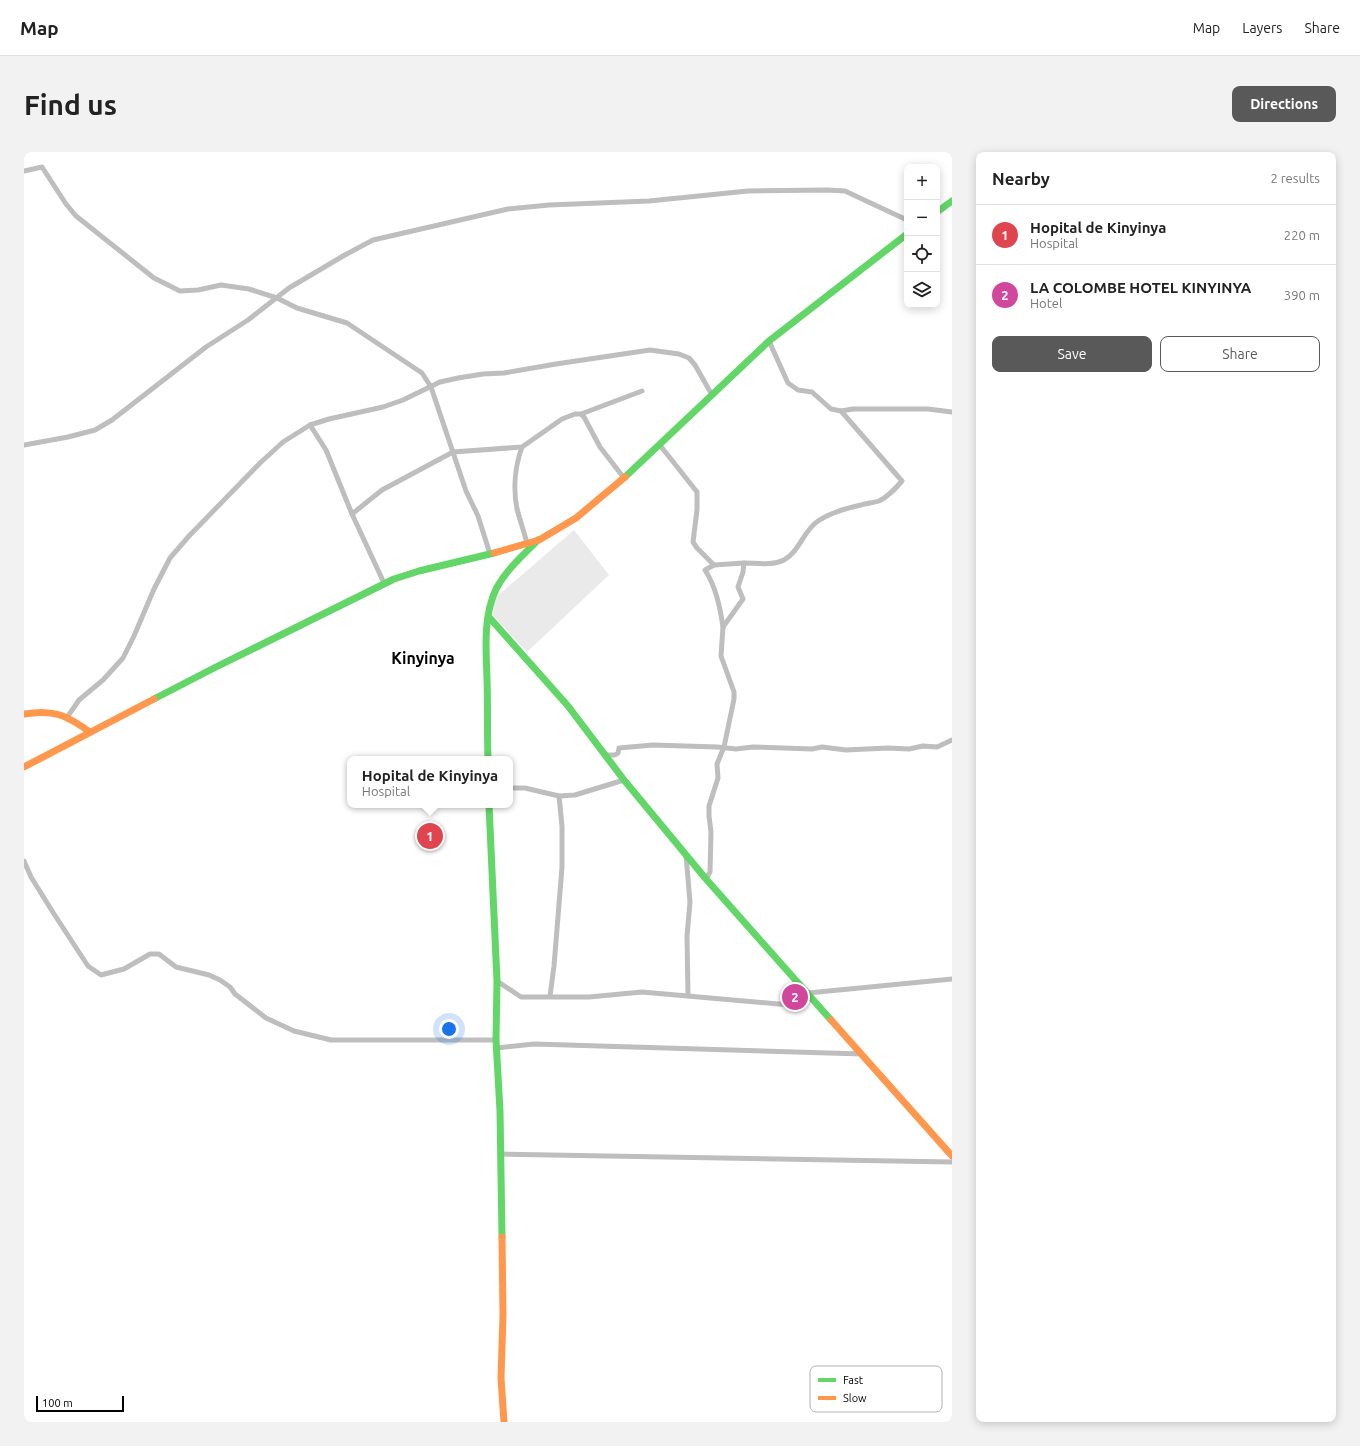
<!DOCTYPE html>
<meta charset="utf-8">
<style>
body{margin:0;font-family:Ubuntu,sans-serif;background:#f2f2f2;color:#222}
.controls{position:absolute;right:12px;top:12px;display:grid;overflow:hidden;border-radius:8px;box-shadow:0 2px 10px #0003}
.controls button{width:36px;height:36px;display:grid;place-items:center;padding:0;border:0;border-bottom:1px solid #e0e0e0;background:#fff;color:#222;font:20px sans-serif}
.scale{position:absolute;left:12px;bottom:10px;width:88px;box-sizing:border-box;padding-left:4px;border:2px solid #000;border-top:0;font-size:11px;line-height:14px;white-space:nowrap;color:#000;-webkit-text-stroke:3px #fff;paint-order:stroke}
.you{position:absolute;left:425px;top:877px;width:14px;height:14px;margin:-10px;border:3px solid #fff;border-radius:50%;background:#1a73e8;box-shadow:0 0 0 6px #1a73e833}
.badge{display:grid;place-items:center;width:26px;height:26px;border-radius:50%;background:#595959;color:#fff;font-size:13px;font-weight:700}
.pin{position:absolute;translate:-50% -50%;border:2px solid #fff;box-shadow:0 1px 4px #0006}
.popup{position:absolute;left:323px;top:604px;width:166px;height:52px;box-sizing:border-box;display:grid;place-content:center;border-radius:8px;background:#fff;filter:drop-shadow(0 1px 3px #0005);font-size:13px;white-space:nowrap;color:#767676}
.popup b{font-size:15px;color:#222}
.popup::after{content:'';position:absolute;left:50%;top:100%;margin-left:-8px;border:8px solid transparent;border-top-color:#fff}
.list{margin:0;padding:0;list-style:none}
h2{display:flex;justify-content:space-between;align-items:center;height:52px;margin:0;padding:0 16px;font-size:17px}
h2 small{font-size:13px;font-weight:400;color:#767676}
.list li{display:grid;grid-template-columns:26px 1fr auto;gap:12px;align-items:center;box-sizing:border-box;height:60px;padding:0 16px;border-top:1px solid #e0e0e0}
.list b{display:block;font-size:15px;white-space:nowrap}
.list p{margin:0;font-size:13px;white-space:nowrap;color:#767676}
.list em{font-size:13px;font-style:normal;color:#767676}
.actions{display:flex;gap:8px;padding:12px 16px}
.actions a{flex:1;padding:9px 0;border:1px solid #595959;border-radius:8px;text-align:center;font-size:14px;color:#595959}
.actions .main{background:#595959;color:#fff}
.icon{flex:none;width:22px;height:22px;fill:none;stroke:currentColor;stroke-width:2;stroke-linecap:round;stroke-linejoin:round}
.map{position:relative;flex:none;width:928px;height:1270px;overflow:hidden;border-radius:8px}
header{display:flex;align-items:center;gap:24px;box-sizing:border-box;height:56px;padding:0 20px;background:#fff;border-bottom:1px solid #e0e0e0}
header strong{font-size:19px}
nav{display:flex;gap:22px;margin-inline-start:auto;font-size:14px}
.intro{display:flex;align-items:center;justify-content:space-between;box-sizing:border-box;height:96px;padding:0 24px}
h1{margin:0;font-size:28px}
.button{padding:10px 18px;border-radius:8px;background:#595959;color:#fff;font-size:14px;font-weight:700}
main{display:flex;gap:24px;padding:0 24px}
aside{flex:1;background:#fff;border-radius:8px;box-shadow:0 2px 10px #0003}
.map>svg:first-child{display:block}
.green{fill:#eaeaea}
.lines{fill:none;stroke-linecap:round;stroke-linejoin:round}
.street{stroke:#bebebe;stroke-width:5}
.fast{stroke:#63d668;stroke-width:7}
.slow{stroke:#ff974d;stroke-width:7}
.labels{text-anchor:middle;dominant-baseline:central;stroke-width:4;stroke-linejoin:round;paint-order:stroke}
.district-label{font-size:16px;font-weight:bold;fill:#000;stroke:#fff}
.key{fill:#fff;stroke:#b2b2b2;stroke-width:1}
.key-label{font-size:11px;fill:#000}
</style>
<header>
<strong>Map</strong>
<nav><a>Map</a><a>Layers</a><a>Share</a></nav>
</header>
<div class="intro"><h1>Find us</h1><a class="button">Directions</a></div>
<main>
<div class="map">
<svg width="928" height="1270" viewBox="0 0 928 1270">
<rect width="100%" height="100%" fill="#fff"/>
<path class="green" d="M550 378 585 423 503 500 469 463 471 446Z"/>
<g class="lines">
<g class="street">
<path d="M0 19 18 15 42 52 52 64 130 126 156 139 174 138 197 133 225 137 253 146 273 156 323 171 398 221 407 235 442 339 454 364 466 402"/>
<path d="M745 189 764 231 774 238 788 240 807 257 817 259 829 257H904L928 260"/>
<path d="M557 262 618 239"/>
<path d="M286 273 302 298 328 362 360 431"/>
<path d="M635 292 673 340V358L669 390 673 396 690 413"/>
<path d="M0 293 44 285 71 278 88 268 182 195 224 168 265 136 319 104 349 88 484 57 525 53 625 49 724 39 803 38 821 39 883 68"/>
<path d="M498 295C491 314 489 337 493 357 496 368 500 380 503 391"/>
<path d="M328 362 358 338 429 300 498 295 538 267 551 262H557L560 265 576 295 600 326"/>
<path d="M699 475C696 455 692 435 681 418L690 413 720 411"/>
<path d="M44 564 55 548 79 528 99 506 110 484 130 437 146 406 165 384 236 311 259 290 286 273 305 267 359 255 379 248 416 230 434 226 459 222 480 221 532 212 626 198 655 202 665 206 671 213 688 243"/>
<path d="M581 603H591L594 601 595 596 629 593 693 595 712 597 729 595 788 597 798 595 822 598 864 596 885 597 899 594 913 595 928 588"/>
<path d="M486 636H501L535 644 551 643 600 628"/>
<path d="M662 703 666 750 663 784 664 844"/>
<path d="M0 709 7 725 30 762 64 814 77 823 100 817 126 802H135L152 815 185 823 196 828 206 835 211 842 242 866 270 879 307 888H472"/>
<path d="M682 727 686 720 687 680 685 664V654L694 626 693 612 700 595 710 547V540L697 504 699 475 719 447 714 435 719 420 720 411C733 411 748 414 760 408 776 399 779 379 794 369 806 361 823 356 837 353 843 351 849 351 855 349 864 345 871 337 878 329L817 259"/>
<path d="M473 829 497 845H565L618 840 766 853 775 851 781 837"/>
<path d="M784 841 928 827"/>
<path d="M526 844 530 814 538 715V674L535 644"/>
<path d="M472 896 510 892 838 902"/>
<path d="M476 1002 928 1010"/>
</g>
<g class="fast">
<path d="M913 60 928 49"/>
<path d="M601 325 745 189 883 82"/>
<path d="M465 465 544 554 600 628 682 727 807 868"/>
<path d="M130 547 190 516 370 427 395 419 470 401"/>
<path d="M464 607C463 580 464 554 463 527 462 497 459 465 472 437 482 418 499 403 514 388"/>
<path d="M465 653 473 829 472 888 476 959 478 1085"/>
</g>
<g class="slow">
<path d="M470 401 515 388 552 366 601 325"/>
<path d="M0 562C30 557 42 563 66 580"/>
<path d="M0 615 130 547"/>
<path d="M807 868 928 1004"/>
<path d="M478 1085 479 1163 477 1226 480 1270"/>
</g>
</g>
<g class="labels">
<g class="district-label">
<text x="399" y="506">Kinyinya</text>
</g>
</g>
<rect x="786" y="1214" width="132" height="46" rx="6" class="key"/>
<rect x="794" y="1226" width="18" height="4" fill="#63d668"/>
<rect x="794" y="1244" width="18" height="4" fill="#ff974d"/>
<g class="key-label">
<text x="819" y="1232">Fast</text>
<text x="819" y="1250">Slow</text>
</g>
</svg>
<div class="controls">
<button>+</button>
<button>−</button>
<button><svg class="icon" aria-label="locate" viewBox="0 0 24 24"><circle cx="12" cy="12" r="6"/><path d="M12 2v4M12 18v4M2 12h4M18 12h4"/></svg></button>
<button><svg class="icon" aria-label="layers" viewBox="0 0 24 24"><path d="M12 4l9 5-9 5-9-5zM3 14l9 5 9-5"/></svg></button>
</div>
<div class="scale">100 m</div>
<div class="you"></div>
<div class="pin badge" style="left:406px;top:684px;background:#e0444e">1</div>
<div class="popup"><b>Hopital de Kinyinya</b>Hospital</div>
<div class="pin badge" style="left:771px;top:845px;background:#d1479c">2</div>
</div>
<aside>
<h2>Nearby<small>2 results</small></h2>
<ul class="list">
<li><span class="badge" style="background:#e0444e">1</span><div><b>Hopital de Kinyinya</b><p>Hospital</p></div><em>220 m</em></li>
<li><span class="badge" style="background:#d1479c">2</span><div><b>LA COLOMBE HOTEL KINYINYA</b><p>Hotel</p></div><em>390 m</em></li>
</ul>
<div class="actions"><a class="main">Save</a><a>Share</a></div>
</aside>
</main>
